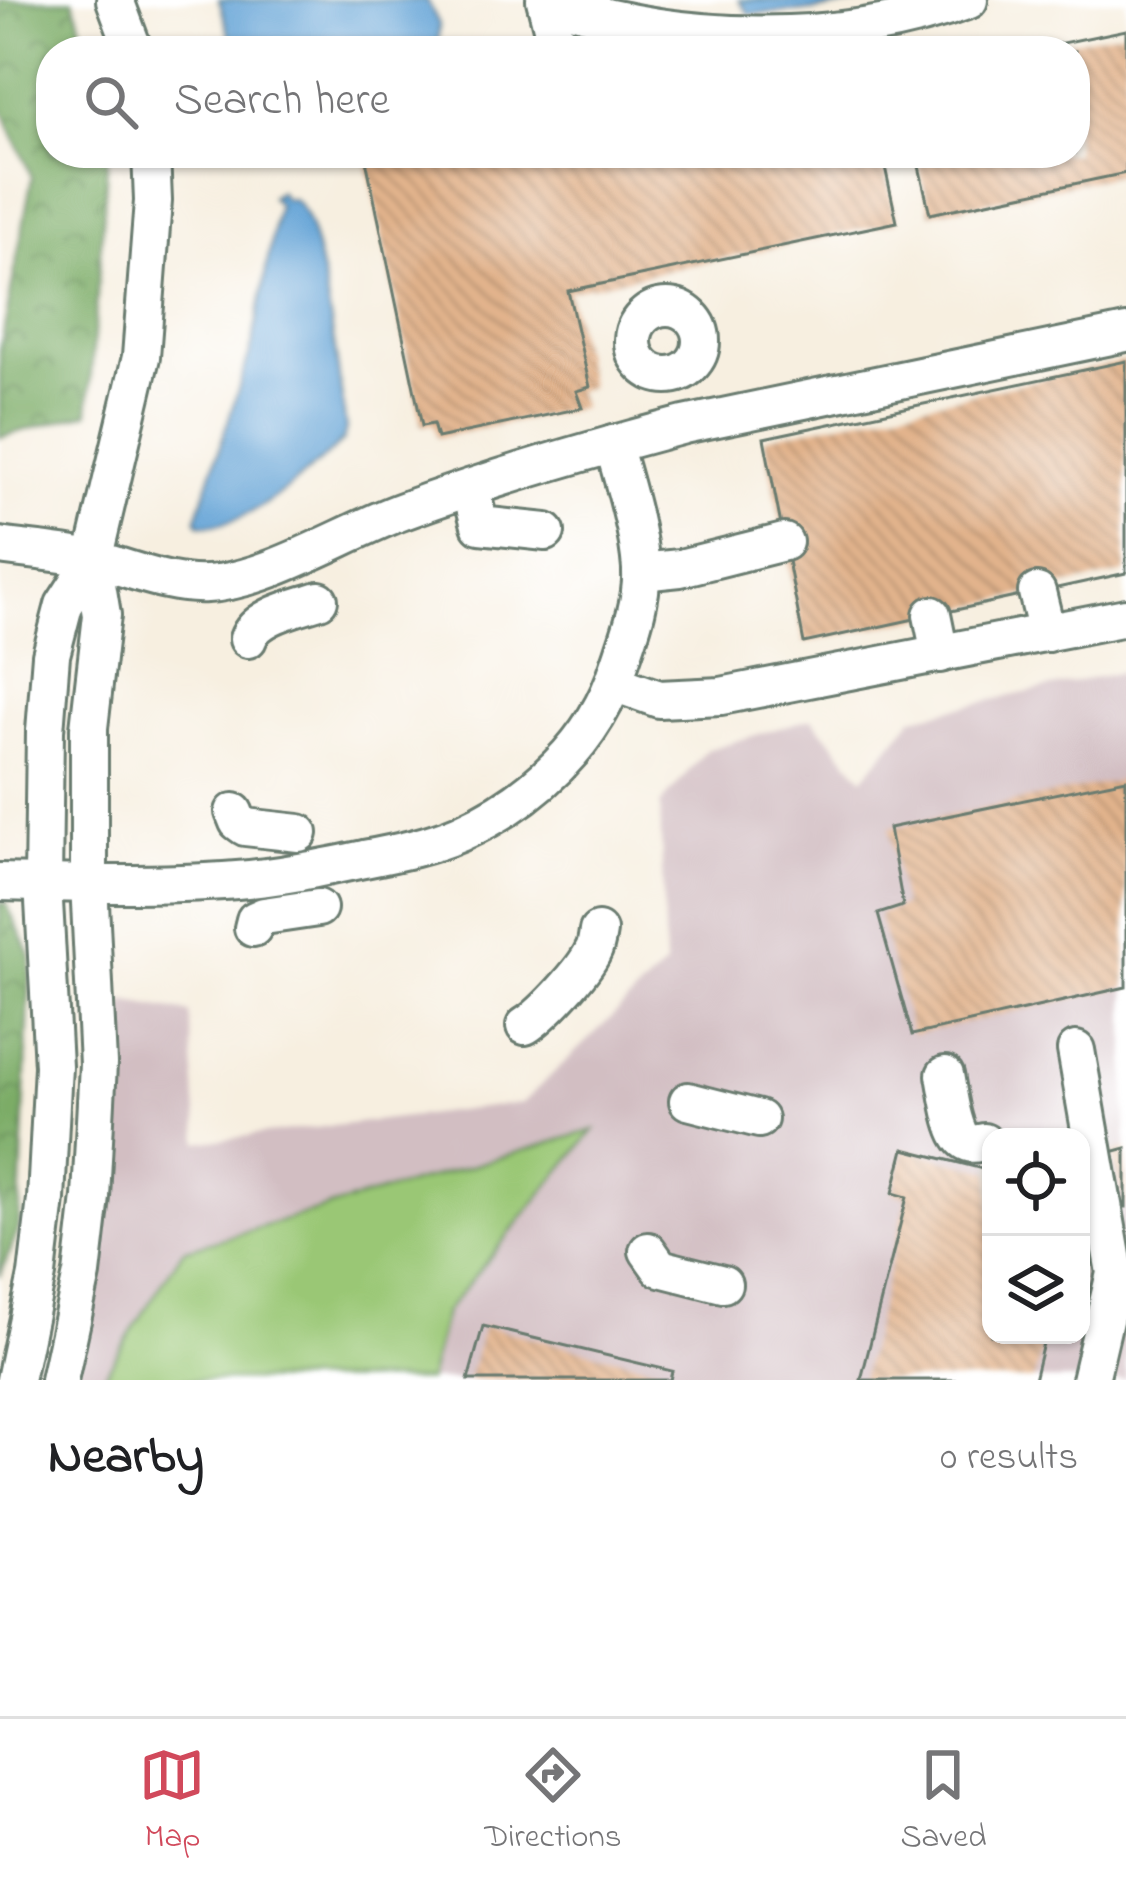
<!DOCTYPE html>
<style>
body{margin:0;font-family:"Indie Flower",sans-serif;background:#f2f2f2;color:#202124}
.controls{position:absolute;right:36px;bottom:36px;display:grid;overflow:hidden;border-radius:24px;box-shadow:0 3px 9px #0004}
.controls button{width:108px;height:108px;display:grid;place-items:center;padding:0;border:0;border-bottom:3px solid #e0e0e0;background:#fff;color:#202124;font:60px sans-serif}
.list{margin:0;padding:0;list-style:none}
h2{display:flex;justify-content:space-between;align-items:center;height:156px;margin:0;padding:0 48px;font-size:51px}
h2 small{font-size:39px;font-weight:400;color:#757577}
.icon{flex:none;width:66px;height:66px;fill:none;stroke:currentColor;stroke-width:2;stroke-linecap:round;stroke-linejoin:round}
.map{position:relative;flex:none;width:1126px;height:1380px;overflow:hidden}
.search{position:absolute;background:#fff;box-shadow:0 3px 9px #0004;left:36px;right:36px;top:36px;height:132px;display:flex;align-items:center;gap:30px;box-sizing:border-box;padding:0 42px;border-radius:48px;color:#757577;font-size:45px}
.sheet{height:336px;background:#fff}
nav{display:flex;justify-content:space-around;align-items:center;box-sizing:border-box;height:168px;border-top:3px solid #e0e0e0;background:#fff;font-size:33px;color:#757577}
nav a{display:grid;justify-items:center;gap:6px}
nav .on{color:#d1495b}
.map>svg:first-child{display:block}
.industrial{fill:#d2bec2;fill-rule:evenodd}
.green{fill:#9ac775;stroke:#5c8254;stroke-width:3}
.forest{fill:url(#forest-crowns);stroke:#4d744d;stroke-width:3}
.water{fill:#62a2d5;stroke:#407084;stroke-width:3}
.building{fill:url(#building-back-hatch)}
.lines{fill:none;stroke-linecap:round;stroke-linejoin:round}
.minor-casing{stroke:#6b7b70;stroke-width:42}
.minor{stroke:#fff;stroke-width:36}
</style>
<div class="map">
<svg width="1126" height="1380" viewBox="0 0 1126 1380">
<defs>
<pattern id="forest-crowns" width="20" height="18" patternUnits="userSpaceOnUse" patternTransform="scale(3)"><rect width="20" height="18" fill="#7bac66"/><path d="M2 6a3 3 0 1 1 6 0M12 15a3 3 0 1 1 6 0" fill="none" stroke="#648d55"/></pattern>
<pattern id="building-back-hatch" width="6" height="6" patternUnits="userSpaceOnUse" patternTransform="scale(3)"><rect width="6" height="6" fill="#e2b38c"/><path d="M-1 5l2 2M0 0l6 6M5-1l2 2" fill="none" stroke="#b79373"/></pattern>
</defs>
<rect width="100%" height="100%" fill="#fff"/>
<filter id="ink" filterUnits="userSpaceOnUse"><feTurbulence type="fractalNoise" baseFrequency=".00833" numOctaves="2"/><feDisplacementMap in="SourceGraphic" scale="24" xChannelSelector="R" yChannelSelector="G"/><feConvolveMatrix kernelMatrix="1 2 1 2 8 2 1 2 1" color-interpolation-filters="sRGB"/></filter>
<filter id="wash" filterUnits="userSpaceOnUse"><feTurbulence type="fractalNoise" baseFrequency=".004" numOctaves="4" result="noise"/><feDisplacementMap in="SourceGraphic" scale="48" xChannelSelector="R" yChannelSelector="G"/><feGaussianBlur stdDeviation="2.7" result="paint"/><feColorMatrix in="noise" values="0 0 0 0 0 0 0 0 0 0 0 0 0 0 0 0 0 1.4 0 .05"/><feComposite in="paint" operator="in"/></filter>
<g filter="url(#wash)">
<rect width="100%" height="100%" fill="#f7efe0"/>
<path class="industrial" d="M1126 671V1380H428L445 1313 591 1131 183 1250 101 1380H77L124 1001 190 1013 199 1142 522 1103 665 966 660 805 706 750 812 718 863 778 914 717ZM991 1137H1081V1335H991Z"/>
<path class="green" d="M594 1130 445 1312 428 1380H101L183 1250Z"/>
<g class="forest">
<path d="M0 0H73L90 51H51V153H108L88 413 0 437V351L32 177 0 106Z"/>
<path d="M0 903H6L31 956 19 1228 0 1276Z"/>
</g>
<g class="water">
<path d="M219 0H427L439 24 438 42 429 51H234Z"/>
<path d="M739 0H884L813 11 749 14Z"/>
<path d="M279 191 285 199C288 199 291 198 294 200 321 216 341 392 346 429L343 441C310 470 244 534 199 524L197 518 252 346 278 205 271 197Z"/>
</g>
<g id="blocks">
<g class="building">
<path d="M1126 30V173L930 214 916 153H1075V51H1033V49Z"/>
<path d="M372 153H542L543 156 558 153H882L897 222 568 291 590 387 576 391 582 408 437 438 433 424 422 426 365 155Z"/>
<path d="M1126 361V573L804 643 764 438Z"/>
<path d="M1126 779V987L912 1035 878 914 903 906 889 828Z"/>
<path d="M1126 1148V1207H1124L1111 1152Z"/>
<path d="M904 1149 991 1171V1335H1045L1034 1380H861L907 1197 893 1193Z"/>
<path d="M483 1326 672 1371 670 1380H468Z"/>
</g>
</g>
</g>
<g filter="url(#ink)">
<use href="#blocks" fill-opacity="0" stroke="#6b7b70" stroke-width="3"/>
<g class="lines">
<g class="minor-casing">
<g id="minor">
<path d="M115 0 134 51"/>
<path d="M545 0 558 51"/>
<path d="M546 0C676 44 839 48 969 0"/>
<circle cx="667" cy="341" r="34"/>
<path d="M470 488 480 525 546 532"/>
<path d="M0 546C33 551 67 553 100 561 134 570 171 586 207 584 268 581 345 532 403 511 495 477 589 450 684 425L1126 333"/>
<path d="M641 572 680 568 784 542"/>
<path d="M1037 592 1047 633"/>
<path d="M932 615 940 654"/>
<path d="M248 639C256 615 296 608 319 600"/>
<path d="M614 683 659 699 721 696 1126 617"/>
<path d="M234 812 238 822 245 827 299 833"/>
<path d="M0 882C78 884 159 886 237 880 280 877 322 868 364 859 396 853 430 846 460 833 532 801 596 742 619 666 629 636 643 600 641 569 638 527 624 484 613 444"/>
<path d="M253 928 255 920 264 916 318 908"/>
<path d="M525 1026C543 1015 584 971 593 951 596 946 597 938 598 931"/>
<path d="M1076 1050 1115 1273 1090 1380"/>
<path d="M945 1075C948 1089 953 1134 965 1141 972 1146 977 1143 984 1142"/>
<path d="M688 1101 759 1119"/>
<path d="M648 1251 660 1268 723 1284"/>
<path d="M15 1380 37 1275 46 1199 53 1066 43 883 45 731 51 655 64 605 93 560 141 357 153 201 151 153"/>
<path d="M59 1380 82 1274 91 1197 98 1064 89 883V728L102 615 93 560"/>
</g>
</g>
<use href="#minor" class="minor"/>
</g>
</g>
</svg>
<div class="controls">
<button><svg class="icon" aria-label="locate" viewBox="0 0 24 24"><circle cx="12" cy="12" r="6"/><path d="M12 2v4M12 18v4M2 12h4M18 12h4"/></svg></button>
<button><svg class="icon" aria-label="layers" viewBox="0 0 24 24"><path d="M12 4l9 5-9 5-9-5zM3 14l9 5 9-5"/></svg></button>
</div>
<div class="search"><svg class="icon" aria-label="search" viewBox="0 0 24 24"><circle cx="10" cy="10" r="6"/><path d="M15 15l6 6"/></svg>Search here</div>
</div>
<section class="sheet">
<h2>Nearby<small>0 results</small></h2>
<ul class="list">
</ul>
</section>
<nav>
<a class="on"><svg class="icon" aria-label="map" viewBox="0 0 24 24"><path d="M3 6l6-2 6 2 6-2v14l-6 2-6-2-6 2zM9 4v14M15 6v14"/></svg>Map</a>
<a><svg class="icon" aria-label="directions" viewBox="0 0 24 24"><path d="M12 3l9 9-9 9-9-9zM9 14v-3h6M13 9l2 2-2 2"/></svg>Directions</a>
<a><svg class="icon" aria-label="saved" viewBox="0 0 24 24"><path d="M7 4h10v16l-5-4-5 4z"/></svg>Saved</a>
</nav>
